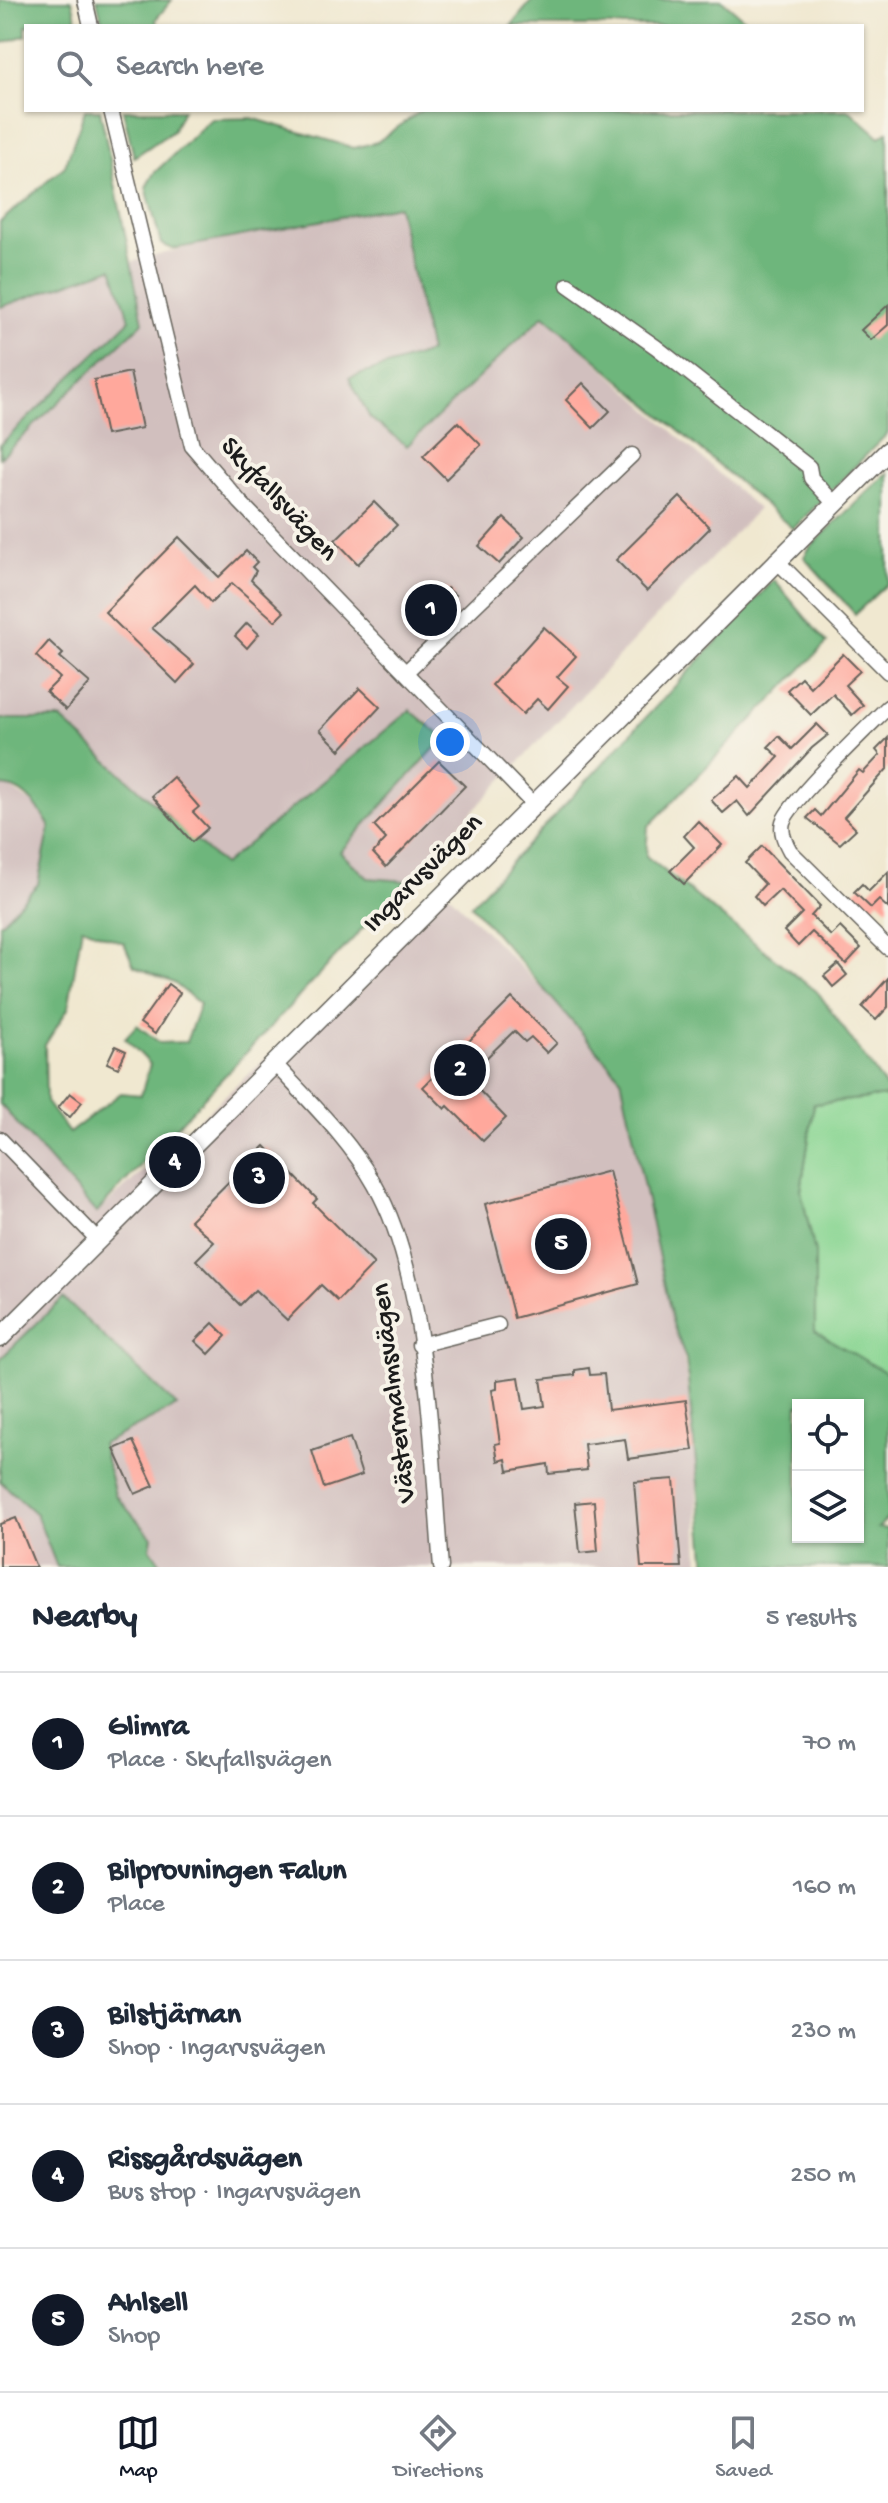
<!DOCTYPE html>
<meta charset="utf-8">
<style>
body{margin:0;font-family:"Gochi Hand",sans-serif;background:#f2f2f3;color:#1f2937}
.controls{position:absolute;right:24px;bottom:24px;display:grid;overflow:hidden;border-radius:0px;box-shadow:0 2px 6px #0004}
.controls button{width:72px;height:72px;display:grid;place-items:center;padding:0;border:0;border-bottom:2px solid #e0e1e3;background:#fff;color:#1f2937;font:40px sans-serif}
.you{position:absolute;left:450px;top:742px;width:28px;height:28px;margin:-20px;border:6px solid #fff;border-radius:50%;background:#1a73e8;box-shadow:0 0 0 12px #1a73e833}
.badge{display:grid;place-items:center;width:52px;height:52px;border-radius:50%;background:#111827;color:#fff;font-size:26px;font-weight:700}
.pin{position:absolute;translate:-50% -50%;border:4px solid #fff;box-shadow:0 2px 8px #0006}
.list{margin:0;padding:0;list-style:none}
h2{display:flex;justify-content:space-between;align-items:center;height:104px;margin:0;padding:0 32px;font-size:34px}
h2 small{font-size:26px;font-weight:400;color:#747a83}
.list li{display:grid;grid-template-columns:52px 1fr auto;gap:24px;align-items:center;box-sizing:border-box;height:144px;padding:0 32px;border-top:2px solid #e0e1e3}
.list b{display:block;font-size:30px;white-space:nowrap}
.list p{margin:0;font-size:26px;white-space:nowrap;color:#747a83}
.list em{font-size:26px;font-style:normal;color:#747a83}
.icon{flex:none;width:44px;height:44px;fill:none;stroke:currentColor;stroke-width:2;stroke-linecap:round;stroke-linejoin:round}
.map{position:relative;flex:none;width:888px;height:1567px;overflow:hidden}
.search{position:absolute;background:#fff;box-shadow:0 2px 6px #0004;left:24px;right:24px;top:24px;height:88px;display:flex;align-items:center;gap:20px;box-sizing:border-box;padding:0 28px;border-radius:0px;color:#747a83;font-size:30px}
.sheet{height:824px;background:#fff}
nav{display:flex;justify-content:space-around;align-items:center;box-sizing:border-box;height:112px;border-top:2px solid #e0e1e3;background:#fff;font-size:22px;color:#747a83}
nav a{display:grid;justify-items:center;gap:4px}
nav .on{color:#111827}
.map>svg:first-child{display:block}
.industrial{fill:#d1bfbe}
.green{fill:#89d592;stroke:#527857;stroke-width:2}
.forest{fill:#6eb67c;stroke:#45694c;stroke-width:2;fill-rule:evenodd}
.building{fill:#ffa89c}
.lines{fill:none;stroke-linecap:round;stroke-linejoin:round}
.minor-casing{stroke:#66635b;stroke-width:17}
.tertiary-casing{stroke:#66635b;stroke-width:21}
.minor{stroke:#fff;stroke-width:14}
.tertiary{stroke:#fff;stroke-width:18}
.labels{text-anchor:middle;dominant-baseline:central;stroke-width:8;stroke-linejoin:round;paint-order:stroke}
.street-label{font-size:28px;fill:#1c1c1c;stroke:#f7f3e8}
</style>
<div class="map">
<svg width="888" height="1567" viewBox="0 0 888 1567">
<rect width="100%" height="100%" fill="#f7f3e8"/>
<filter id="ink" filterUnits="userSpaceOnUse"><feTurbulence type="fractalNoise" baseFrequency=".0125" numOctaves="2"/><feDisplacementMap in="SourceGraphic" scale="16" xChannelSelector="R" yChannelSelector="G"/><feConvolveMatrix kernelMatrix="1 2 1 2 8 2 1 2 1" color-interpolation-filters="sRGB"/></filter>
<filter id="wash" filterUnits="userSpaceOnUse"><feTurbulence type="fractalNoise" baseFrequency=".006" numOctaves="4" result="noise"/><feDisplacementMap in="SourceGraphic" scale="32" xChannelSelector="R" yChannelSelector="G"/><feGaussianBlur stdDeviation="1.8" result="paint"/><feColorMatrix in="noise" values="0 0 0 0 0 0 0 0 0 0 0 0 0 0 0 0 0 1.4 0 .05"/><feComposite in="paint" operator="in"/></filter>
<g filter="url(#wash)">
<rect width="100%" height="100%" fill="#f0e8d0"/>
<g class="industrial">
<path d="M407 190 758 509 407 881 223 865 62 719H0V307L112 267Z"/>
<path d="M6 785 39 808 50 827 38 884 0 924V786Z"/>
<path d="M447 892 631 1079 679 1317 696 1460 699 1567H0V1104L97 1213Z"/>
</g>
<path class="green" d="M888 1096V1374L815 1332V1253L801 1191 814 1104Z"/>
<g class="forest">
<path d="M0 0H72L77 21 60 26H26V35L0 44Z"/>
<path d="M97 0H172L156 19 157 26H103Z"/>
<path d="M532 0H722L752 26H511Z"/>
<path d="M85 110H100L143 322 0 458V445L130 320 112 268 0 307V222L65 166Z"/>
<path d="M123 110H183L173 131 134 157Z"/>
<path d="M422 110H849L880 137 888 131V433L793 529 544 315 407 446 370 418 349 378 430 352 398 206 173 249 161 244 146 187 154 173 211 119 252 118 354 148 377 142Z"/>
<path d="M888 472V583L855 614 804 557 810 547Z"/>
<path d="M774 580 827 643 648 827 646 856 819 994 888 1090V1096L814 1104 801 1191 815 1253V1331L888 1374V1518L878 1528 888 1529V1567H706L686 1359 673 1324 621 1078 471 905ZM798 1405H858V1537H798Z"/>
<path d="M410 710 444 738 340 852 368 878 407 881 96 1213 0 1104V924L38 884 50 827C40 809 23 785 0 786V719H61L223 865ZM82 927 124 943 134 966 174 983 200 1004 186 1042 160 1043 137 1025 125 1038 150 1064 141 1095 121 1093 69 1133 46 1102 45 1045 68 1009Z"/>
<path d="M63 1298 177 1406 102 1444 115 1495 152 1537 150 1548 163 1567H57L36 1514 0 1481V1359Z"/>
</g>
<g id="blocks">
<g class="building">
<path d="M888 305V325L871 340 861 330Z"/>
<path d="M130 372 142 428 106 435 94 380Z"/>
<path d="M583 383 610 411 593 428 566 400Z"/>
<path d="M458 422 481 445 446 479 423 456Z"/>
<path d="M680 497 710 528 647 591 616 560Z"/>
<path d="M374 502 397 525 358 564 335 540Z"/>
<path d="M504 518 524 537 499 564 479 546Z"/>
<path d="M179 537 219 577 246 551 257 562 252 567 256 571 251 580 284 612 275 621 232 583 211 603 195 585 152 628 194 664 177 683 105 612Z"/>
<path d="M447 588 455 595 415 632 408 624Z"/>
<path d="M247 623 259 634 247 648 235 636Z"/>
<path d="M544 627 576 656 557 677 568 686 548 709 537 699 523 714 492 685Z"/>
<path d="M49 641 63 654 60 657 90 683 66 710 46 692 60 678 36 656Z"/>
<path d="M843 654 860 671 845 685 863 705 852 715 833 694 811 715 787 690 801 677 810 687Z"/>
<path d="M360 688 380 707 340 750 320 730Z"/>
<path d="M817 724 828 735 812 748 749 816 737 801 723 813 711 800 739 776 750 788 779 757 768 747 779 736 792 749Z"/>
<path d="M888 738V768L844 817 856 829 840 844 807 818 815 810 821 816 859 770 863 773 880 755 876 750Z"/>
<path d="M439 761 465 786 386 867 373 853 386 839 374 826Z"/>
<path d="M173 777 199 807 193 812 208 828 192 842 152 796Z"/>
<path d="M698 821 722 845 684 884 670 871 694 847 684 836Z"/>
<path d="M762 846 820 906 811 916 831 936 840 927 861 948 846 964 812 932 798 946 784 931 802 913 780 890 763 906 754 896 765 884 745 863Z"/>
<path d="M888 872V908L879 900 871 908 854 892 862 884 869 891Z"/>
<path d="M838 964 847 975 833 987 824 976Z"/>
<path d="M888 978V1007L876 1020 862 1007Z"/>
<path d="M168 984 180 993 155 1034 140 1023Z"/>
<path d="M512 998 557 1043 547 1053 531 1037 525 1042 514 1031 477 1067 482 1072 471 1082 506 1118 483 1141 448 1106 445 1109 423 1087Z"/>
<path d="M115 1046 126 1051 118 1068 107 1063Z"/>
<path d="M70 1093 82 1102 70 1117 58 1108Z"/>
<path d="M265 1146 317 1199 313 1203 374 1264 338 1301 321 1285 287 1320 255 1290 240 1305 196 1260 214 1242 190 1220Z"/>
<path d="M609 1171 638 1284 514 1318 485 1204Z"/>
<path d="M213 1323 226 1336 209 1354 195 1341Z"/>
<path d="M589 1368 590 1375 604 1374 608 1410 686 1400 693 1450 628 1459 625 1439 584 1444 587 1470 549 1474 548 1464 508 1471 506 1459 498 1461 495 1444 500 1443 492 1390 497 1389V1380L519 1377 524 1409 545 1406 541 1379 575 1375V1370Z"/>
<path d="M350 1438 362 1475 324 1488 312 1451Z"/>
<path d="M133 1441 154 1486 135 1494 114 1449Z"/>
<path d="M674 1479 681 1567H641L634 1482Z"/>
<path d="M594 1501 598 1551 580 1553 575 1503Z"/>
<path d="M16 1518 36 1567H0V1524Z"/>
</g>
</g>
</g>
<g filter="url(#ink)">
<use href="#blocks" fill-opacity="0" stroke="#66635b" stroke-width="2"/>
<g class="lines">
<g class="minor-casing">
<g id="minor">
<path d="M85 0 91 26"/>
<path d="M111 110 192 446 240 502 533 804"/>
<path d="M568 285 656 347 809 467 811 478 834 503"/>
<path d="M776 560 888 672"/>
<path d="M406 672 632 455"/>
<path d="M888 707C868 727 790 801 783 822 780 832 785 842 790 851L888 948"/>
<path d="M274 1063C310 1102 349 1139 375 1185 430 1282 431 1455 441 1567"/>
<path d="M0 1139 98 1240"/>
<path d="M419 1345 498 1325"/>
</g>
</g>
<g class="tertiary-casing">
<path id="tertiary" d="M0 1338 888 451"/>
</g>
<use href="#minor" class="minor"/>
<use href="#tertiary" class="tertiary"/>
</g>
</g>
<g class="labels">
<g class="street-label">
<text transform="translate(278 500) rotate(47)">Skyfallsvägen</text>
<text transform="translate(424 874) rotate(-45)">Ingarvsvägen</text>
<text transform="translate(395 1393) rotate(-97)">Västermalmsvägen</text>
</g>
</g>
</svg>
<div class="controls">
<button><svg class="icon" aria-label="locate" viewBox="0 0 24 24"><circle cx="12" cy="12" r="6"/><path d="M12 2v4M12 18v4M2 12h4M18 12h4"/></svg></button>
<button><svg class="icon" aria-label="layers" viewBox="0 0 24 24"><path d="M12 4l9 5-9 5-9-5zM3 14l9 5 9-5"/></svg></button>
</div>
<div class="you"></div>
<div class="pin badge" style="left:431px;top:610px">1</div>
<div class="pin badge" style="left:460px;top:1070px">2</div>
<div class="pin badge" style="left:259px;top:1178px">3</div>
<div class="pin badge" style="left:175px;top:1162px">4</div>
<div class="pin badge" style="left:561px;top:1244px">5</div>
<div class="search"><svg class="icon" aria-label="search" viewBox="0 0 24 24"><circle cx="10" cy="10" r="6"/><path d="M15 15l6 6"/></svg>Search here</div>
</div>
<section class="sheet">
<h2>Nearby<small>5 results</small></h2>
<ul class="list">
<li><span class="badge">1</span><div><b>Glimra</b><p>Place · Skyfallsvägen</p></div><em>70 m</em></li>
<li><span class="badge">2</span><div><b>Bilprovningen Falun</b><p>Place</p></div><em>160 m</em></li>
<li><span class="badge">3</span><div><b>Bilstjärnan</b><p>Shop · Ingarvsvägen</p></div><em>230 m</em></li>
<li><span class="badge">4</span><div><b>Rissgårdsvägen</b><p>Bus stop · Ingarvsvägen</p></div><em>250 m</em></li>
<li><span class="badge">5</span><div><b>Ahlsell</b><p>Shop</p></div><em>250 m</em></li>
</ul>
</section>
<nav>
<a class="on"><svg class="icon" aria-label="map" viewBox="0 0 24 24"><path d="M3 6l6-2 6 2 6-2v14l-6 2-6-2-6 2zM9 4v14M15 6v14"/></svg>Map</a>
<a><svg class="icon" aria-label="directions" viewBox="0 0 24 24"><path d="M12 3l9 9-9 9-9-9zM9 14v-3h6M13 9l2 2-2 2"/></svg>Directions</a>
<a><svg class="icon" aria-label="saved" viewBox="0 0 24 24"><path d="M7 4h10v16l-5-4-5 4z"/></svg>Saved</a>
</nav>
